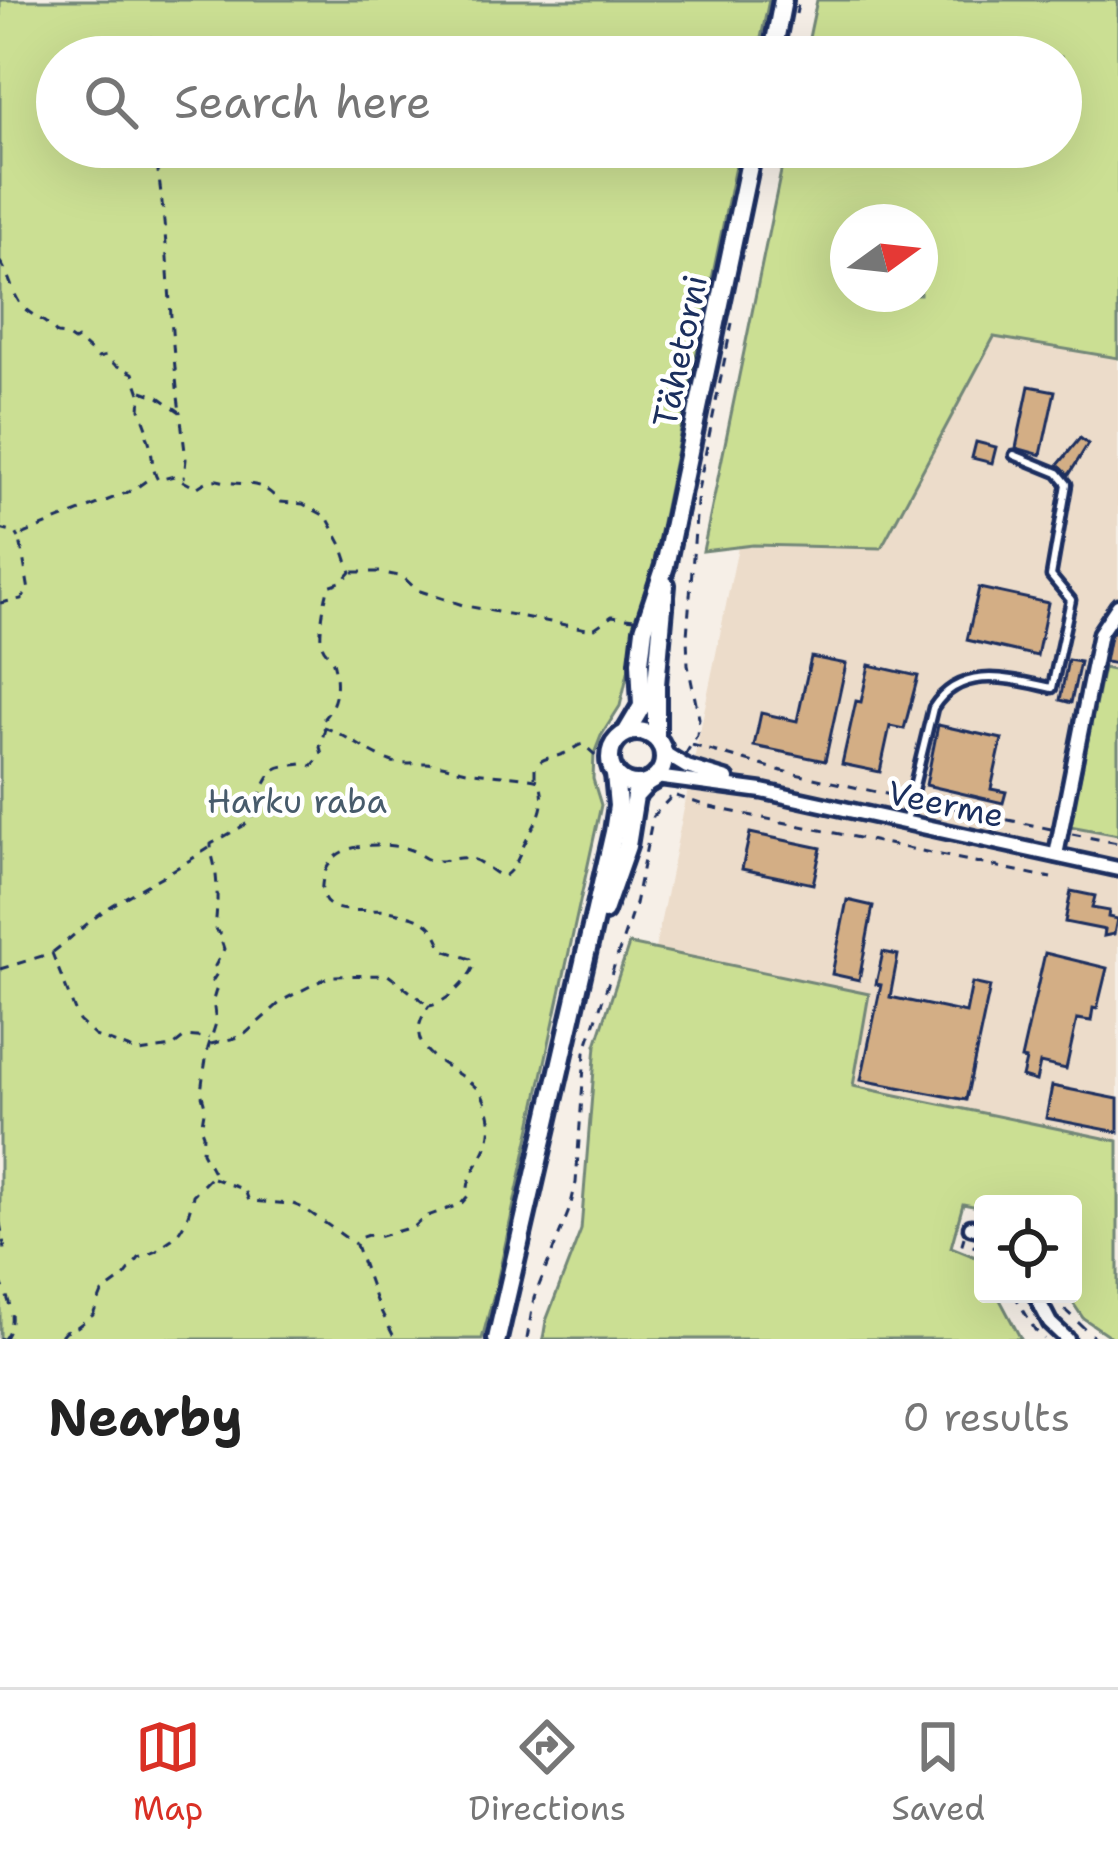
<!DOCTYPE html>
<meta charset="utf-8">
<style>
body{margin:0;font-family:"Shantell Sans",sans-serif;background:#f2f2f2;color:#222}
.controls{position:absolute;right:36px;bottom:36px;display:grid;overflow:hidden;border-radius:12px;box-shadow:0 12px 48px #0002}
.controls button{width:108px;height:108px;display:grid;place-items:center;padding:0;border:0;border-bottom:3px solid #e0e0e0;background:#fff;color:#222;font:60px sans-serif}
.compass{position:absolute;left:830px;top:204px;width:108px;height:108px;border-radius:50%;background:#fff;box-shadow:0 12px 48px #0002;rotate:75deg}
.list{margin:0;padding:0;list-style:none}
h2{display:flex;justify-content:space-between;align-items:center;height:156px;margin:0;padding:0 48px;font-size:51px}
h2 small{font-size:39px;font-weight:400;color:#767676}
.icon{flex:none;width:66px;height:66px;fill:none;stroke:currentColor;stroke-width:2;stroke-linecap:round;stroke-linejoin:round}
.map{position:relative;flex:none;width:1118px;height:1339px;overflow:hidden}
.search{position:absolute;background:#fff;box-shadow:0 12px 48px #0002;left:36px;right:36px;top:36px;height:132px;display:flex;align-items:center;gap:30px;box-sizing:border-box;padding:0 42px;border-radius:66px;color:#767676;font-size:45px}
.sheet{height:348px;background:#fff}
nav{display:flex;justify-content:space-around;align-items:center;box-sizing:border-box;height:168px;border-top:3px solid #e0e0e0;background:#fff;font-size:33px;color:#767676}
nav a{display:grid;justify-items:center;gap:6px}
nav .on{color:#d93025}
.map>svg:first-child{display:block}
.built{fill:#ecdcca}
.green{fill:#cbdf93;stroke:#738778;stroke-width:3;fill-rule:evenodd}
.building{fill:#d3ae85;stroke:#1b2f5e;stroke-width:3}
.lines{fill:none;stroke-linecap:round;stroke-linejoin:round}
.service-casing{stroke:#1b2f5e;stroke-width:15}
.minor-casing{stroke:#1b2f5e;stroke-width:21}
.tertiary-casing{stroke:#1b2f5e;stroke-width:26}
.path{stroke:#1b2f5e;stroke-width:3;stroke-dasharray:9 9;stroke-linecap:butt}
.service{stroke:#fff;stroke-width:6}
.minor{stroke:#fff;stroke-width:12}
.tertiary{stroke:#fff;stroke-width:16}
.labels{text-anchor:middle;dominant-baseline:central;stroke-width:9;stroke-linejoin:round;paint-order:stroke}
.street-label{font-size:33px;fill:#1b2f5e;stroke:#fff}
.park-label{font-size:33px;fill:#475b6b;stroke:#fff}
</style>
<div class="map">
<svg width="1118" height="1339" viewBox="0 0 1118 1339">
<rect width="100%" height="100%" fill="#f6efe7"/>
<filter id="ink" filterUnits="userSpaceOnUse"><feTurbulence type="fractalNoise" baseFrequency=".00833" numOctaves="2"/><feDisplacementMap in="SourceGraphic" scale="24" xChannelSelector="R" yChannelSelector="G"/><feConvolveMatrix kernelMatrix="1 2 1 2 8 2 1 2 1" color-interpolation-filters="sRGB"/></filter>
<g filter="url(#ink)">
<path class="built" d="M994 337 1118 358V671L1104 668 1070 825 1118 835V1141L852 1086 655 949 738 547 881 548Z"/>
<g class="green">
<path d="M0 0H769L757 57H57V147H739L654 561 620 706 601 736 594 754 593 779 601 805 496 1287 482 1339H0Z"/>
<path d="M817 0H1118V358L994 337 881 548 753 545 703 551 786 147H1061V57H805ZM848 222H920V294H848Z"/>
<path d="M1103 668 1118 671V835L1070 826Z"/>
<path d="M629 944 869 994 853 1086 1118 1141V1339H1114L1083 1318 1067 1294H1073V1204H983V1208L963 1204 951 1247 978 1258 983 1268V1294H997L1021 1339H543L546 1321 581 1230 596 1045Z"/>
</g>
<g class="building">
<path d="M1029 386 1055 391 1041 455 1016 448Z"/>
<path d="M1080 438 1088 444 1069 475 1058 465Z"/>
<path d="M976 442 996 447 992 463 972 458Z"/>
<path d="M979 588 1048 603 1037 656 967 640Z"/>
<path d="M1118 625V664L1105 662 1110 636Z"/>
<path d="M811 657 846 664 825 761 754 746 761 713 797 721Z"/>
<path d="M1068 660 1080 662 1071 703 1060 700Z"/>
<path d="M869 665 918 676 904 729 890 726 880 772 842 764 856 701 861 702Z"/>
<path d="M938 725 1002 739 991 789 1006 792 1003 803 926 785Z"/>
<path d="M750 833 821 848 813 884 742 869Z"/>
<path d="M1071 891 1095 896 1092 908 1109 911 1108 917 1117 919 1114 934 1104 936 1105 930 1065 922Z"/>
<path d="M847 900 873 906 859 980 832 974Z"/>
<path d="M883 952 898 955 890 997 966 1013 972 983 990 987 966 1100 861 1080 881 985 876 984Z"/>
<path d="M1045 953 1107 968 1097 1009 1093 1008 1091 1021 1077 1019 1066 1069 1040 1063 1036 1081 1022 1077 1026 1060 1021 1059Z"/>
<path d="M1052 1086 1118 1099V1132L1046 1118Z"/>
</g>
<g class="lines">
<g class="service-casing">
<path id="service" d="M906 819 933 708C961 664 1010 679 1052 688L1071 600 1051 576 1067 484 1058 473 1014 455"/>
</g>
<g class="minor-casing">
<g id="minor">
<path d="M664 753 687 767 727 779"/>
<path d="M656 777 762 791 1118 869"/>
<path d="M1056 855 1100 633 1118 606"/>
<path d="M971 1227 983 1230"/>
<path d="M1035 1294 1050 1323 1067 1339"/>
</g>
</g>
<g class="tertiary-casing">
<g id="tertiary">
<path d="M772 57 783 0"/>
<circle cx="637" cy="758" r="27"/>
<path d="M626 733 642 706 640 662 644 629 665 566 753 147"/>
<path d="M656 738V685L665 585"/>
<path d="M604 911 627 846 635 796 647 783"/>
<path d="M497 1339 614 832 618 806 615 774"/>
</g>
</g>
<g class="path">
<path d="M796 14 799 0"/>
<path d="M147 57 153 53 150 36"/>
<path d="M154 147C170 235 168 324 180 412"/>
<path d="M0 262C10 275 13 298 24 308 35 318 48 321 57 334L65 335 74 341 77 339 98 358 106 356 115 365 133 373 141 396 140 409 149 433 147 436C154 450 150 467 158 480L174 476 196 488C216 475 214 481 234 483 256 485 263 483 280 502L303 504 327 517 342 545 351 572 343 581 329 586C325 598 318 634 322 645 324 652 331 656 333 662 339 682 338 702 324 718L327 721 320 747 322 754 312 766 306 763C297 766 284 764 276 769 265 777 254 809 250 822L211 844C211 856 215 863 216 875 218 894 217 910 215 929L223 937 221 940 224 949 215 966 218 972 211 983 216 990 213 1000 216 1023 208 1048 203 1077 201 1092 205 1106 201 1129 203 1134 202 1152 214 1174 193 1195C191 1209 184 1230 172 1239 166 1243 161 1246 157 1251L139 1258 124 1277 102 1293 93 1315 77 1327 65 1331 58 1339"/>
<path d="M142 391 159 397 180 412 186 459 184 478"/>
<path d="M0 529 16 533 19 538"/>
<path d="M353 572H380L403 577 417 590 466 606 592 630 612 616 634 619"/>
<path d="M0 603 21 599 29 591 20 539 24 534 133 490 153 476"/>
<path d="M323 727C348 735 365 752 390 761 403 766 414 763 427 763 443 764 458 770 473 772 496 775 517 775 539 780 549 807 536 821 524 845 518 858 515 869 503 877 492 873 483 862 472 859 459 855 447 862 435 861 424 860 420 853 411 850 390 842 346 842 332 860 326 868 323 875 322 885 318 921 369 907 388 911 398 913 415 916 423 921 435 927 438 940 444 950L471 959 474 966C468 981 445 1004 429 1006 391 1059 470 1066 484 1099 506 1149 464 1164 468 1196L461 1204 425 1217 415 1226 378 1237 368 1235 359 1238 356 1245 376 1301 395 1339"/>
<path d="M692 745 782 771 904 798"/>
<path d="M685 755 697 735 699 718 688 665 687 636 698 490 732 323"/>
<path d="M535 777V766C545 756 550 759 563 754 570 752 575 746 583 744L594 754 601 755"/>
<path d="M676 796 710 807 1051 878"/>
<path d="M919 801 1051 829"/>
<path d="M1072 834 1118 843"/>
<path d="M53 952C74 936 94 916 116 903 147 884 179 868 209 848"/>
<path d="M0 969 52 953 79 1021 95 1036 139 1052 172 1047 186 1036 209 1038"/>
<path d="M211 1044 243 1036 283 1000 330 976 388 975 428 1005"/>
<path d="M213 1178 245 1190 249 1201 293 1204 305 1209 355 1244"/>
<path d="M0 1223 5 1250 0 1254"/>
<path d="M964 1237 962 1244 983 1248"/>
<path d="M0 1280C9 1300 18 1320 4 1339"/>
<path d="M1014 1294 1035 1330 1044 1339"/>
<path d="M1056 1294 1066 1311 1096 1339"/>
<path d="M0 1338 2 1339"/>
<path d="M527 1339 534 1298 570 1208 576 1183 585 1052 635 904 653 816 675 793"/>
</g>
<use href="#service" class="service"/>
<use href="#minor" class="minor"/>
<use href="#tertiary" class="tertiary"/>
</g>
</g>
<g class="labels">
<g class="street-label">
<text transform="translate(680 351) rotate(-78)">Tähetorni</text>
<text transform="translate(946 804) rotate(12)">Veerme</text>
</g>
<g class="park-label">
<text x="297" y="801">Harku raba</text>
</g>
</g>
</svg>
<div class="controls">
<button><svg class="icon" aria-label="locate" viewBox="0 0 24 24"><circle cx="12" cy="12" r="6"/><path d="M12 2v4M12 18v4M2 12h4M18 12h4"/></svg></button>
</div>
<svg class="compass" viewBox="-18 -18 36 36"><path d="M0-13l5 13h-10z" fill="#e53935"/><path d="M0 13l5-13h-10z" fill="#767676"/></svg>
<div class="search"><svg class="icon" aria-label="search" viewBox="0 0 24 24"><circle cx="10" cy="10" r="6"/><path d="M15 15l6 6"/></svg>Search here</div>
</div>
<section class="sheet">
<h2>Nearby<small>0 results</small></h2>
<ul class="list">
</ul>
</section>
<nav>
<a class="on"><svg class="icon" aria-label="map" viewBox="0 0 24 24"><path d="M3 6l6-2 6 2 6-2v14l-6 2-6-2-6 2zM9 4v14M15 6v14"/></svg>Map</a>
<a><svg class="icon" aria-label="directions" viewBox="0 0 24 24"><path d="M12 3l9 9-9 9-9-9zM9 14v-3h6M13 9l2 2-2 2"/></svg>Directions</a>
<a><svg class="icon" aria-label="saved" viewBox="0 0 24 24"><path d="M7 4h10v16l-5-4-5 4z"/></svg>Saved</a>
</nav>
